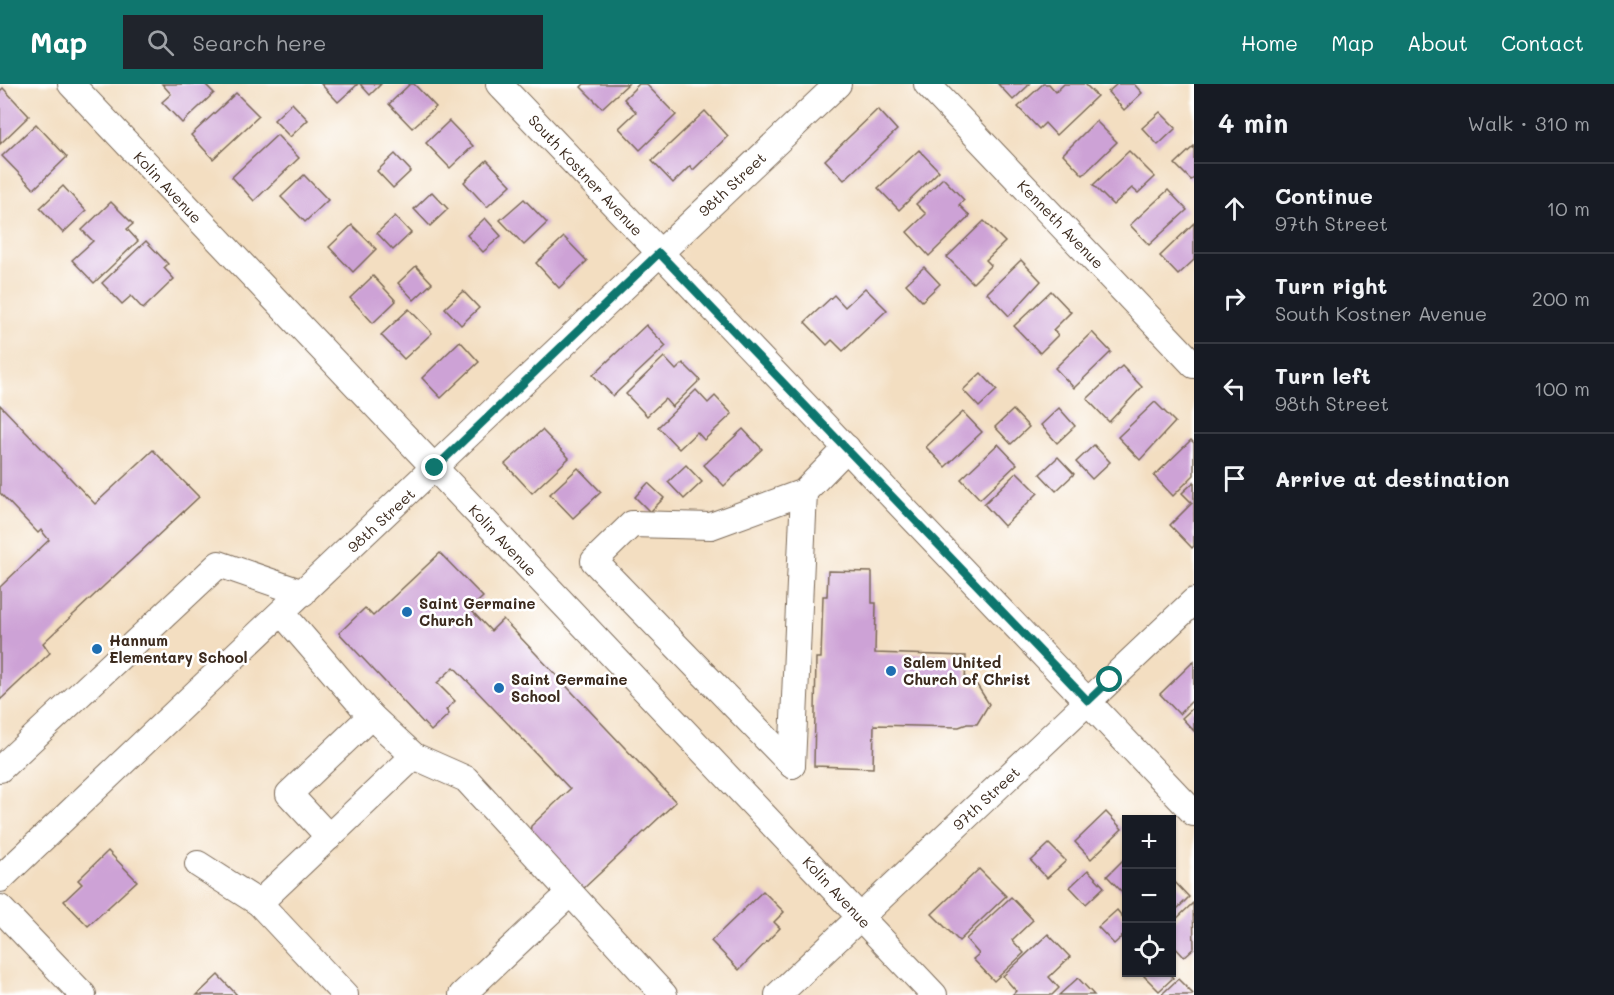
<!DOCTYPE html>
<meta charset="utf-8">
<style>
body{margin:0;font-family:Mali,sans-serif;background:#20242c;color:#f1f3f6}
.controls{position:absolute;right:18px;bottom:18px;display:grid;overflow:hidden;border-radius:0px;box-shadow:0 2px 4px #0004}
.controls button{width:54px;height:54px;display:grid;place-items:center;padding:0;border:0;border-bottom:2px solid #363941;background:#171b24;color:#f1f3f6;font:30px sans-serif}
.stop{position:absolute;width:18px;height:18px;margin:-14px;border:4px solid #0f766e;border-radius:50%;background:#fff}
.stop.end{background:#0f766e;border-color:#fff;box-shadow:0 2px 6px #0008}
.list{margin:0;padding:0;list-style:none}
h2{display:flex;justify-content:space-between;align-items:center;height:78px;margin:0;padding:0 24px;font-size:26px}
h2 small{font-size:20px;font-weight:400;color:#9ea1a6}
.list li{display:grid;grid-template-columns:39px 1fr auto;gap:18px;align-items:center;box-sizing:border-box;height:90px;padding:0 24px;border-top:2px solid #363941}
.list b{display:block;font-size:22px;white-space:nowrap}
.list p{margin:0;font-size:20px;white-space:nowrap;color:#9ea1a6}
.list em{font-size:20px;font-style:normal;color:#9ea1a6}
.icon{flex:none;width:33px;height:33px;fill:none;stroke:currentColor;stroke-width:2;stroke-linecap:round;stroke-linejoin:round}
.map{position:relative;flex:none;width:1194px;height:911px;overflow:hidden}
header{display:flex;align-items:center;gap:36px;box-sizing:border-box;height:84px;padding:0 30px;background:#0f766e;color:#fff}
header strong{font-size:28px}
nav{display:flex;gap:33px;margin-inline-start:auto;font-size:21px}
.search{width:420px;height:54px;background:#20242c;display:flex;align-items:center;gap:15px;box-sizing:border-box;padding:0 21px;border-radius:0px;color:#9ea1a6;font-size:22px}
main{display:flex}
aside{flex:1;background:#171b24}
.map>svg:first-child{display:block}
.building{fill:#cda2d6}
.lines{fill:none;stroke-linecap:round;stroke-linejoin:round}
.minor-casing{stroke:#7b6957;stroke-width:28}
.minor{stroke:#fff;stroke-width:26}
.route{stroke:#0f766e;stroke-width:8}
.poi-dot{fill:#1f6fb2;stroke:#fff;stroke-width:2}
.labels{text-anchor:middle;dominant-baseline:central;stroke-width:5;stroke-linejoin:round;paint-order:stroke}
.street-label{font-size:15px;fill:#3b2a1e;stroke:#fff}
.poi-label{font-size:15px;font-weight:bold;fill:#3b2a1e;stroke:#fff;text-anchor:start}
</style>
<header>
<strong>Map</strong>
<div class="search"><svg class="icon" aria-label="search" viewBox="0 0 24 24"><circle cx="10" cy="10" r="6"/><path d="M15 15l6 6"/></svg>Search here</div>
<nav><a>Home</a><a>Map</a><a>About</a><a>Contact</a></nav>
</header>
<main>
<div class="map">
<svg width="1194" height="911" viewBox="0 0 1194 911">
<rect width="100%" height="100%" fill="#fff"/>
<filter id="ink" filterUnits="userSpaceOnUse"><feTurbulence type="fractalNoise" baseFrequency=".0167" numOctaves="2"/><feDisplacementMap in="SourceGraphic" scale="12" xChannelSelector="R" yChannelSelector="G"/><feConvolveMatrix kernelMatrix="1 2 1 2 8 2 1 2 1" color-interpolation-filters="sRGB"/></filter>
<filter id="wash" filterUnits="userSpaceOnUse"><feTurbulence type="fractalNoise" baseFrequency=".008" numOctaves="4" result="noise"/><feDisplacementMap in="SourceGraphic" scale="24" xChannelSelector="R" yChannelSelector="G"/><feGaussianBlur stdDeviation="1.35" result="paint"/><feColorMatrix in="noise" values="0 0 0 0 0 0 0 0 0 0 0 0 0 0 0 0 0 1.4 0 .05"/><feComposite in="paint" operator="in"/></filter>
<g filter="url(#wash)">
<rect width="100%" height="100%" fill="#f3dec1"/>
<g id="blocks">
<g class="building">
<path d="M162 0H205L214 9 182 39 162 18 171 10Z"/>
<path d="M321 0H358L338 18Z"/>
<path d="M360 0H381L370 11Z"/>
<path d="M410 0H414L436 23 412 44 389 20Z"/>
<path d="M584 0H628L602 24 581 3Z"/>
<path d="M639 0H646L676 31 640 66 619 44 636 28 624 15Z"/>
<path d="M998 0H1030L1013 16Z"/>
<path d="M1043 0H1049L1056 8 1064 0H1085L1097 12 1056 51 1045 39 1039 45 1018 23Z"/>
<path d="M1117 0H1134L1142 9 1124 26 1108 8Z"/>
<path d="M3 4 29 32 0 60V7Z"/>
<path d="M236 9 259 32 213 75 191 51Z"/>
<path d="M292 19 308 36 290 53 274 36Z"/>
<path d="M878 25 897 46 844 96 825 76Z"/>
<path d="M705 27 728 52 693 86 690 82 673 99 652 77Z"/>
<path d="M1160 28 1176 44 1158 61 1142 44Z"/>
<path d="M449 37 473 62 450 84 426 59Z"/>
<path d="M1096 37 1117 58 1083 91 1063 70Z"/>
<path d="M36 40 67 73 34 105 2 72Z"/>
<path d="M277 51 299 74 254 117 232 93Z"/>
<path d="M1194 62V94L1191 96 1175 80Z"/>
<path d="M919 66 939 87 899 126 878 104Z"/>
<path d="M1129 67 1155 93 1138 109 1132 104 1113 121 1093 101Z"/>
<path d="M395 70 411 87 393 104 377 87Z"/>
<path d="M487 76 511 101 487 123 464 98Z"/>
<path d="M304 91 328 116 305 138 281 113Z"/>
<path d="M943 94 964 116 959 121 970 132 929 172 907 148 926 130 916 120Z"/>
<path d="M63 102 86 127 63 149 40 124Z"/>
<path d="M1168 106 1187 126 1149 161 1130 141Z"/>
<path d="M432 108 448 125 430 142 414 125Z"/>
<path d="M524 115 547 139 524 161 500 136Z"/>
<path d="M111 118 133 140 127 145 138 157 94 199 72 176 93 157 82 146Z"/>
<path d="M395 132 411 149 393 166 377 149Z"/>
<path d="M485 134 501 152 483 168 467 151Z"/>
<path d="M984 137 1005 158 986 176 991 181 973 199 947 173Z"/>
<path d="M1194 139V176L1178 191 1160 172Z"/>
<path d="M352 141 376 165 353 188 329 163Z"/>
<path d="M564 153 587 177 559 204 536 179Z"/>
<path d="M146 157 168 180 164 184 174 195 143 225 131 212 122 220 102 199Z"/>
<path d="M1021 176 1041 197 1009 232 987 209Z"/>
<path d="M416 182 432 199 414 216 398 199Z"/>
<path d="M924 183 940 200 922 217 906 200Z"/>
<path d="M373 192 396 217 373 239 350 214Z"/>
<path d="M865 204 887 226 843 267 832 256 827 261 805 238 834 211 845 223Z"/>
<path d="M463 207 479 224 461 241 445 224Z"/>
<path d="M1051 207 1071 228 1053 246 1058 251 1040 269 1014 242Z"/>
<path d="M409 225 432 249 404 275 381 251Z"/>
<path d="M646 241 666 262 613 312 593 291Z"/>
<path d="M1092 248 1111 268 1074 304 1055 284Z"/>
<path d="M460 257 479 278 441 314 422 294Z"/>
<path d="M664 273 676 286 683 279 700 296 672 323 665 315 647 332 626 310Z"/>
<path d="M1122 282 1142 303 1109 338 1087 315Z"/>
<path d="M981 289 997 306 979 323 963 306Z"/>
<path d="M696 306 708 319 715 312 732 330 704 356 697 348 679 365 658 343Z"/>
<path d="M1155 318 1175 338 1140 376 1118 353Z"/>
<path d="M0 321 95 420 153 366 199 413 43 559 50 569 0 616V503L49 456 41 446 38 449 0 409Z"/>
<path d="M1059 324 1075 342 1057 359 1041 341Z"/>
<path d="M1013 326 1029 343 1011 360 995 343Z"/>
<path d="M963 328 982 348 945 383 926 363Z"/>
<path d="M743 345 762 365 724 402 704 381Z"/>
<path d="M542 346 569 374 532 409 505 380Z"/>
<path d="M1191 356 1194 359V391L1173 412 1154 392Z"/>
<path d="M998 360 1017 380 980 415 961 395Z"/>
<path d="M1094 361 1110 378 1092 395 1076 378Z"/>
<path d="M1058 373 1074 390 1056 407 1040 390Z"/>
<path d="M686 381 702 398 684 415 668 398Z"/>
<path d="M578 384 601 408 573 434 550 410Z"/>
<path d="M1017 388 1038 409 1004 442 984 420Z"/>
<path d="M1194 398V462L1192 464 1170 441 1192 419 1182 409Z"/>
<path d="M648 399 664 414 650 428 635 413Z"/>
<path d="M440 469 483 513 470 525 491 547 503 535 676 718 583 805 530 749 531 742 570 705 454 583 437 599 455 617 446 626 449 630 431 647 339 549 365 524 373 532Z"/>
<path d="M828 487 872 488V519H876L875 569 966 572 965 601H977L989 620 977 640H967L959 643 874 641 873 684 814 682 816 574H821L823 512H827Z"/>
<path d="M1194 577V615L1179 630 1160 610Z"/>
<path d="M1194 623V647L1182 634Z"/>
<path d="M1106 728 1122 745 1091 775 1075 758Z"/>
<path d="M1049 760 1066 777 1047 794 1031 777Z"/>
<path d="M108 767 137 797 88 842 64 817 82 800 78 796Z"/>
<path d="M1126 773V806L1123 809 1107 792Z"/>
<path d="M979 785 1006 812 959 857 932 830Z"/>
<path d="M1088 786 1104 803 1086 820 1070 803Z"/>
<path d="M1172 795 1189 813 1172 830Z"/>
<path d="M763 807 784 828 774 838 780 844 739 886 711 857Z"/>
<path d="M1011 813 1033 836 1012 856 1024 869 994 897 973 875 979 870 966 855Z"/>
<path d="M1193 819 1194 864 1184 873 1172 860V839Z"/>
<path d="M1117 826 1126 837V849L1114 860 1098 843Z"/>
<path d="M1048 850 1070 873 1049 893 1059 904 1052 911H1012L1016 907 1003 892Z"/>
<path d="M1148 888H1168L1173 894 1159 907 1144 892Z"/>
<path d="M218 891 237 911H197Z"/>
<path d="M1078 894 1094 911H1059Z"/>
<path d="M1178 895 1193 910 1192 911H1161Z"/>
</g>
</g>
</g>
<g filter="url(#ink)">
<use href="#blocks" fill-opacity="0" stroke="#7b6957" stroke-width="1.5"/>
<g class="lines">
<g class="minor-casing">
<g id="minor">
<path d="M71 0 934 911"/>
<path d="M499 0 1194 729"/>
<path d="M927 0 1194 281"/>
<path d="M282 529 371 632 414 672 466 695 664 911"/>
<path d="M792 681 594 477 632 440 711 442 804 408 847 364"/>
<path d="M792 681 804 408"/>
<path d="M0 685 219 480 303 509"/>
<path d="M329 753 289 710 371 632"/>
<path d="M198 780 259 819 345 911"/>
<path d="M0 795 838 0"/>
<path d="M259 819 414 672"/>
<path d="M0 824 83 911"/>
<path d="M462 911 569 810"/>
<path d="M778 911 1194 517"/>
</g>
</g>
<use href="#minor" class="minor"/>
</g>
</g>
<g class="lines" filter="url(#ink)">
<path class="route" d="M435 384 659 169 1088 617 1110 596"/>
</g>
<g class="poi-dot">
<circle cx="407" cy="528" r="6"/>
<circle cx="97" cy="565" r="6"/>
<circle cx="891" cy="587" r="6"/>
<circle cx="499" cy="604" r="6"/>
</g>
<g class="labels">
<g class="street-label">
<text transform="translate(586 91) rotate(47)">South Kostner Avenue</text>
<text transform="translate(732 100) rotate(-43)">98th Street</text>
<text transform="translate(168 103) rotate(47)">Kolin Avenue</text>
<text transform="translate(1061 140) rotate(46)">Kenneth Avenue</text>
<text transform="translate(381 436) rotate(-43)">98th Street</text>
<text transform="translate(503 456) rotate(47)">Kolin Avenue</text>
<text transform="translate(986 714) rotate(-43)">97th Street</text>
<text transform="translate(837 808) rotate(47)">Kolin Avenue</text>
</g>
<g class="poi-label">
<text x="419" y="519">Saint Germaine<tspan x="419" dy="17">Church</tspan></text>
<text x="109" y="556">Hannum<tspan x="109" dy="17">Elementary School</tspan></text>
<text x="903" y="578">Salem United<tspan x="903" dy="17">Church of Christ</tspan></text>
<text x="511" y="595">Saint Germaine<tspan x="511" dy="17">School</tspan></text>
</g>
</g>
</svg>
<div class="controls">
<button>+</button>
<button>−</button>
<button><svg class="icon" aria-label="locate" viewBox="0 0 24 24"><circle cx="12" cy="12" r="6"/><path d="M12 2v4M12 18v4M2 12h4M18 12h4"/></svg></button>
</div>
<div class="stop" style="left:1110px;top:596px"></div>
<div class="stop end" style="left:435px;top:384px"></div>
</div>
<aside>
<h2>4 min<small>Walk · 310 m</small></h2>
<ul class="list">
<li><svg class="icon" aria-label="ahead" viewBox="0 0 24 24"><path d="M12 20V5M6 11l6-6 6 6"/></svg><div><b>Continue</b><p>97th Street</p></div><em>10 m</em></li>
<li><svg class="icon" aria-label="right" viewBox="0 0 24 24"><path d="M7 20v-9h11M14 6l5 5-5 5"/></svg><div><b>Turn right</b><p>South Kostner Avenue</p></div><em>200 m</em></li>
<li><svg class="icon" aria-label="left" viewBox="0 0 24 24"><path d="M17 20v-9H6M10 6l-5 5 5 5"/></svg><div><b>Turn left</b><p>98th Street</p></div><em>100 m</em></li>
<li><svg class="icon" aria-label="arrive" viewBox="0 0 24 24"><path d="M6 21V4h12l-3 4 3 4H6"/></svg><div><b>Arrive at destination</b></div></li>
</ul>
</aside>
</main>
